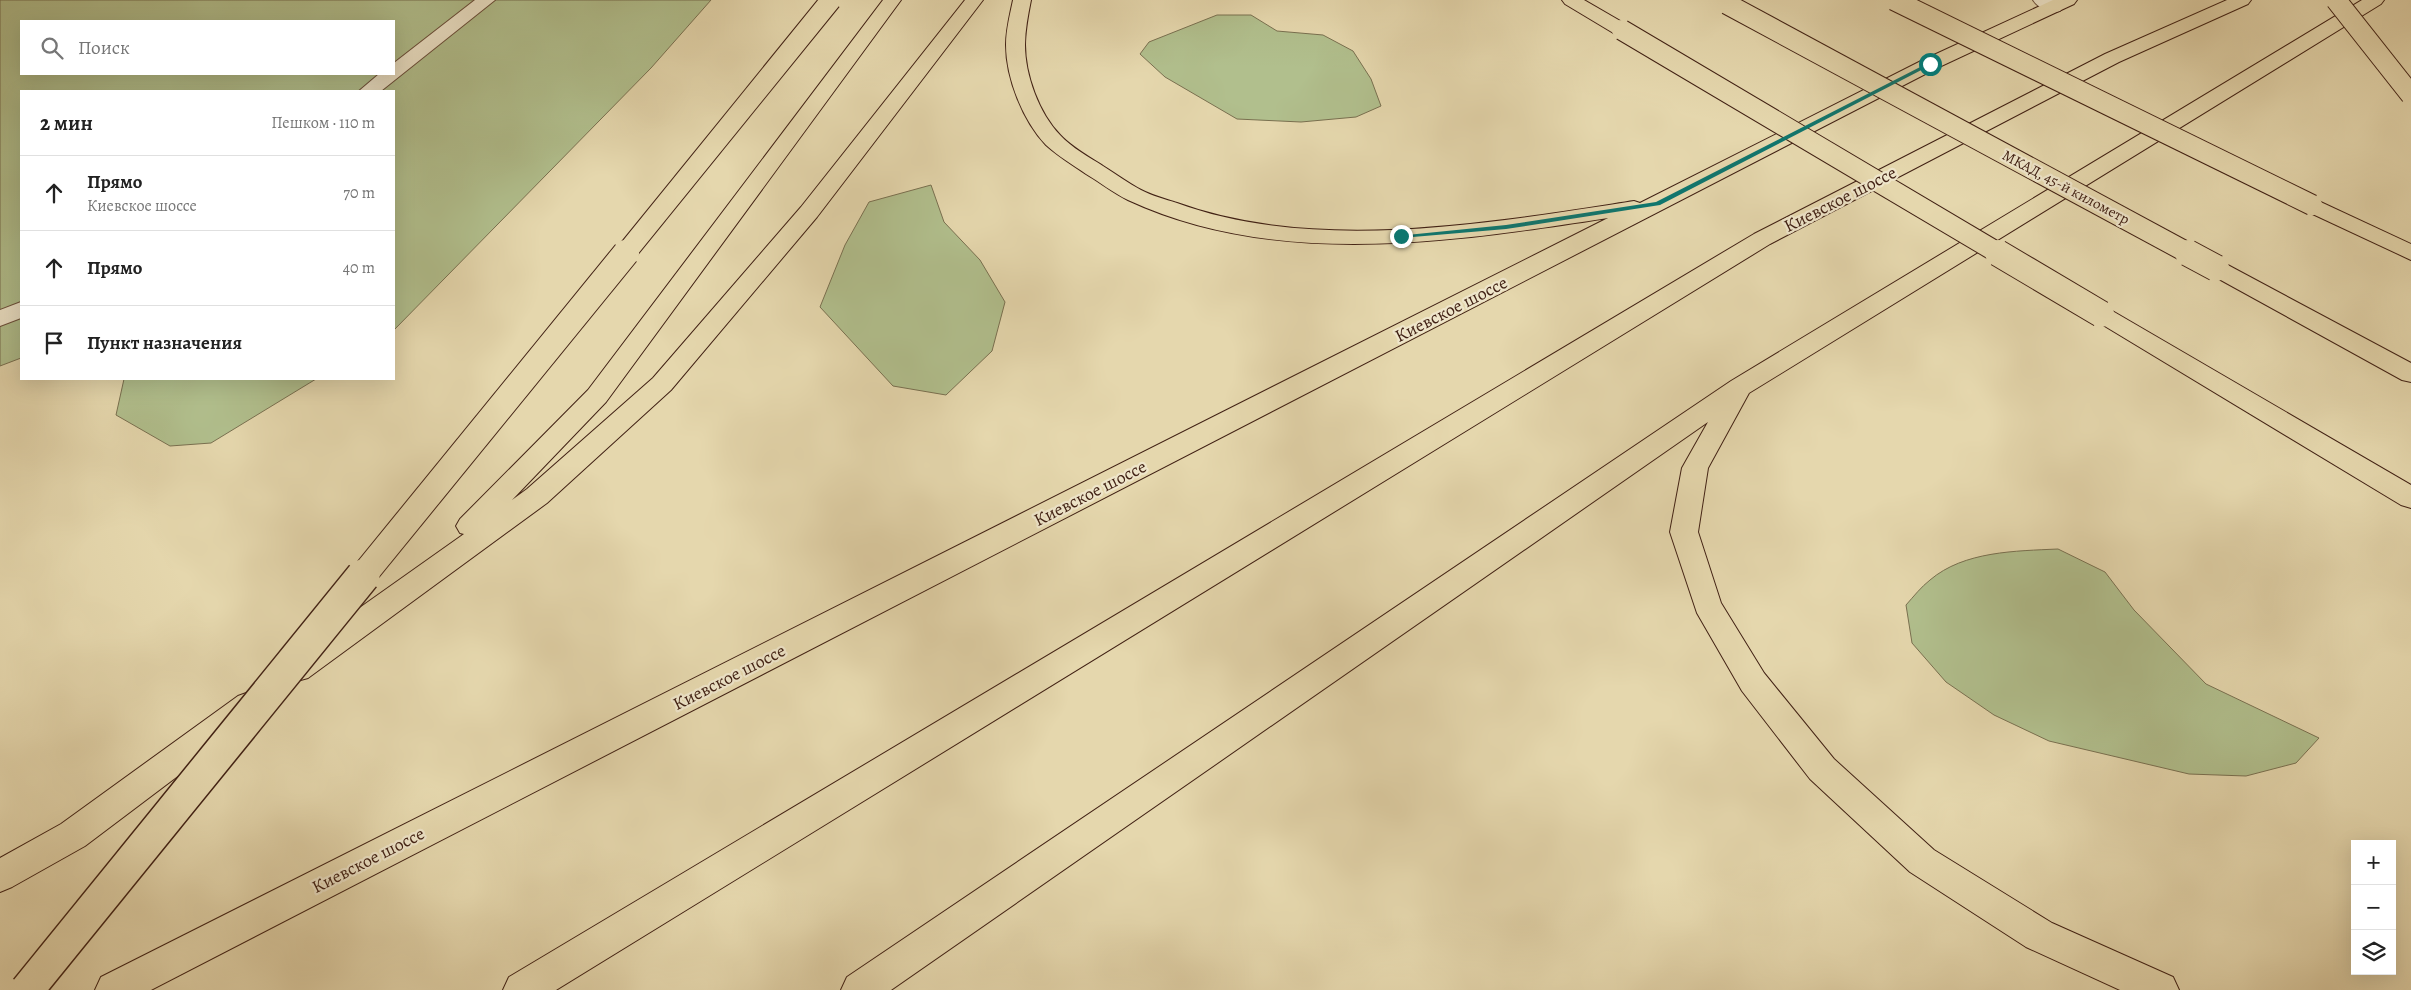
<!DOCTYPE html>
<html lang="ru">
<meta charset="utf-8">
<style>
body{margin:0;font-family:Alegreya,serif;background:#f6f6f6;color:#222}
.controls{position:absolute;right:15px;bottom:15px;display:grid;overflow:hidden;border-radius:0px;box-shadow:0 5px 20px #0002}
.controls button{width:45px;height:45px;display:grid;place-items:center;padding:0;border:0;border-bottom:1px solid #e0e0e0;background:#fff;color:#222;font:25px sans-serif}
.stop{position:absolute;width:15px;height:15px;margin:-11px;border:4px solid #0f766e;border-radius:50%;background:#fff}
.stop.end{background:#0f766e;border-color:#fff;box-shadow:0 1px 5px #0008}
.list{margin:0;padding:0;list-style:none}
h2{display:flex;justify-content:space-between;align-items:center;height:65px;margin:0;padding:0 20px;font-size:21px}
h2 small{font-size:16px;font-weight:400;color:#767676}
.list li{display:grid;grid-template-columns:32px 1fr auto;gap:15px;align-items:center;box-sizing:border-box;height:75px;padding:0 20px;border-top:1px solid #e0e0e0}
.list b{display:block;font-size:19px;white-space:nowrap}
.list p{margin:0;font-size:16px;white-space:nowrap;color:#767676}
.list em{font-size:16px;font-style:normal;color:#767676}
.icon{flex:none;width:28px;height:28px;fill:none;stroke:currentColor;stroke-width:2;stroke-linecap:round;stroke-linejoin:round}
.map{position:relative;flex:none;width:2411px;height:990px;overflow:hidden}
.search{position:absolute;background:#fff;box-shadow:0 5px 20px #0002;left:20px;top:20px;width:375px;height:55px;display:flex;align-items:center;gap:12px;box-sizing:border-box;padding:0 18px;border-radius:0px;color:#767676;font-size:19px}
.panel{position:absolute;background:#fff;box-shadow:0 5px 20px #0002;left:20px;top:90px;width:375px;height:290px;border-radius:0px}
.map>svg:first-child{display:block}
.green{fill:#b1bf8d;stroke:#797050;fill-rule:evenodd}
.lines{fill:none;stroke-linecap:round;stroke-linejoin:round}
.service-casing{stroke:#6a4e3a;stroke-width:2}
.primary-casing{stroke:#412114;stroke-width:2}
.trunk-casing{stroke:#412114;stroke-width:2}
.service{fill:#eee5ca;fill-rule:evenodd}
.primary{fill:#e5d7ad;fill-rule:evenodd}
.trunk{fill:#e5d7ad;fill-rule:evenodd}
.primary-bridge-casing{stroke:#412114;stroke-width:22;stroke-linecap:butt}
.trunk-bridge-far2-casing{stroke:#412114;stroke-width:22;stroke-linecap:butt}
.trunk-bridge-far1-casing{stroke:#412114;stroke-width:28;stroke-linecap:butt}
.trunk-bridge-casing{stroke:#412114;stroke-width:36;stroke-linecap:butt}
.primary-bridge{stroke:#e5d7ad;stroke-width:20}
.trunk-bridge-far2{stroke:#e5d7ad;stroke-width:20}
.trunk-bridge-far1{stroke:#e5d7ad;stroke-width:26}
.trunk-bridge{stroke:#e5d7ad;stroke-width:33}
.route{fill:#0f766e}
.labels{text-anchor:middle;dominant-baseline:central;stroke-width:4.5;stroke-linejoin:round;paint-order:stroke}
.far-street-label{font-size:15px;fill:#412114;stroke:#eee5ca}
.street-label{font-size:18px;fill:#412114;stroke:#eee5ca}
</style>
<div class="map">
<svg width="2411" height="990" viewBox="0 0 2411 990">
<rect width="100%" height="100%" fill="#e5d7ad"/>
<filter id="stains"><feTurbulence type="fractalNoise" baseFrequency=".004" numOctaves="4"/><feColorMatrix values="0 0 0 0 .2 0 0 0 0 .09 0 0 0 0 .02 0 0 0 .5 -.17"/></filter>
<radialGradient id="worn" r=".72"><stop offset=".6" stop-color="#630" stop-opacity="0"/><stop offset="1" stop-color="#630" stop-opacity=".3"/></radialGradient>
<g class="green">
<path d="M0 0H711L651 68 394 330V91H21V358L0 366ZM21 21H394V74H21Z"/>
<path d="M1217 15H1251L1277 31 1323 35 1353 51 1371 79 1381 106 1356 117 1301 122 1237 119 1165 77 1140 54 1149 42Z"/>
<path d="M931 185 944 222 980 260 1005 302 992 351 946 395 893 386 820 307 845 245 869 202Z"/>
<path d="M124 379H316L211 443 170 446 116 415Z"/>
<path d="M2058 549 2105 572 2134 610 2206 684 2319 738 2296 763 2246 776 2189 774 2049 741 1994 715 1946 682 1912 643 1906 605C1914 596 1921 587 1930 580 1964 551 2016 551 2058 549Z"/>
</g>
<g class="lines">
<g class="service-casing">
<g id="service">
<path d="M475 0H495L381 91H359L379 74H394V63Z"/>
<path d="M2033 0H2055L2063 7 2060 11C2050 13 2039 9 2033 0Z"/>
<path d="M21 302V318L0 326V310Z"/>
</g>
</g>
<g class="primary-casing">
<g id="primary">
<path d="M1013 0H1031C1028 15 1025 30 1025 45 1025 75 1039 113 1060 135 1072 148 1089 157 1103 166 1116 174 1128 183 1141 190 1152 196 1165 199 1177 203 1316 254 1491 223 1634 201L1640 203 1923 60 2053 0H2077L2074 4 1937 68 151 990H95L101 977 1608 218C1452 242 1276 269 1128 200 1113 193 1100 182 1086 174 1073 165 1058 156 1046 145 1023 121 1006 78 1006 45 1006 29 1010 15 1013 0Z"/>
<path d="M2227 0H2251L2248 4 2119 62 1770 244 556 990H503L509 977 1754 234 2105 54Z"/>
<path d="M2362 0H2384L2381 4 1749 393 1708 468 1698 532 1721 603 1764 673 1834 759 1934 850 2052 923 2173 977 2179 990H2120L2026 947 1910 872 1810 779 1742 691 1697 613 1670 532 1682 468 1708 422 891 990H841L847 977 1731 381Z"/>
</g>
</g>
<g class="trunk-casing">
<g id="trunk">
<path d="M883 0H901L606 402 512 500 527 489 653 378 801 207 965 0H983L817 217 671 390 547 503 308 678 297 681 286 678 282 669 286 660 464 534 460 533 456 526 460 519 588 390Z"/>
<path d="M1562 0H1584L1629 26 1631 30 1629 34H1615L1565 4Z"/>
<path d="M2312 198 2411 244V260L2304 210 2301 205 2304 200Z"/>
<path d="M2216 261 2224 263 2411 363V382L2402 380 2208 273 2204 268 2208 263Z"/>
<path d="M2101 307 2109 309 2411 485V508L2401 505 2093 319 2089 314 2093 309Z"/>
<path d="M249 692 260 696 265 705 260 714 85 846 12 887 0 892V858L61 824 238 696Z"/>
</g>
</g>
<use href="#service" class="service"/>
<use href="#primary" class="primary"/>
<use href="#trunk" class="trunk"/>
<g class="primary-bridge-casing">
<path id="primary-bridge" d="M2336 0 2411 95"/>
</g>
<g class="trunk-bridge-far2-casing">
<g id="trunk-bridge-far2">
<path d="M1894 0 2312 205"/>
<path d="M1727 4 2190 254"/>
<path d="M1622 30 2000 254"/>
<path d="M625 254 831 0"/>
</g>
</g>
<g class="trunk-bridge-far1-casing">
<g id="trunk-bridge-far1">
<path d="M1998 253 2101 314"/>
<path d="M2188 253 2216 268"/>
<path d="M362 577 626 253"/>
</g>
</g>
<g class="trunk-bridge-casing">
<path id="trunk-bridge" d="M27 990 363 576"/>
</g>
<use href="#primary-bridge" class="primary-bridge"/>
<use href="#trunk-bridge-far2" class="trunk-bridge-far2"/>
<use href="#trunk-bridge-far1" class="trunk-bridge-far1"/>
<use href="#trunk-bridge" class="trunk-bridge"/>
</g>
<path class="route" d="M1928 63 1933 64 1660 205 1506 229 1401 238 1397 236 1506 225 1656 202Z"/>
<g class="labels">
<g class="far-street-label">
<text transform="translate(2066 187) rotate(28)">МКАД, 45-й километр</text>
</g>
<g class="street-label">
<text transform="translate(1840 199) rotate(-27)">Киевское шоссе</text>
<text transform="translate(1451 309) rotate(-27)">Киевское шоссе</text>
<text transform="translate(1090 493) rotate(-27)">Киевское шоссе</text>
<text transform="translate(729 677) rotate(-27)">Киевское шоссе</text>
<text transform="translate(368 860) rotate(-27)">Киевское шоссе</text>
</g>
</g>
<rect width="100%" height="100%" filter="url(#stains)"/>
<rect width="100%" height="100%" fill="url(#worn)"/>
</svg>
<div class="controls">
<button>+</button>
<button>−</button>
<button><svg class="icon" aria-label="layers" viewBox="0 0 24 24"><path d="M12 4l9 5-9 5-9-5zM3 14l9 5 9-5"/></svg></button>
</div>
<div class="stop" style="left:1930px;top:64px"></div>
<div class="stop end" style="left:1401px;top:236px"></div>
<div class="search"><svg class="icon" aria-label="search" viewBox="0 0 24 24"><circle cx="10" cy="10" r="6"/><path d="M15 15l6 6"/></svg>Поиск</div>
<section class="panel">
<h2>2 мин<small>Пешком · 110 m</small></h2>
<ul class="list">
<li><svg class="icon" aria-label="ahead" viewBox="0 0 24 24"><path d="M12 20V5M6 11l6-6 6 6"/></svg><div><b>Прямо</b><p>Киевское шоссе</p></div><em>70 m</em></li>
<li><svg class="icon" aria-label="ahead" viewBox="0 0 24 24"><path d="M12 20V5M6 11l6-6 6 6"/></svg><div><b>Прямо</b></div><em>40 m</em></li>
<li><svg class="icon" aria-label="arrive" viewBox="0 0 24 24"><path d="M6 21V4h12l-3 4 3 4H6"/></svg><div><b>Пункт назначения</b></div></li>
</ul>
</section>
</div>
